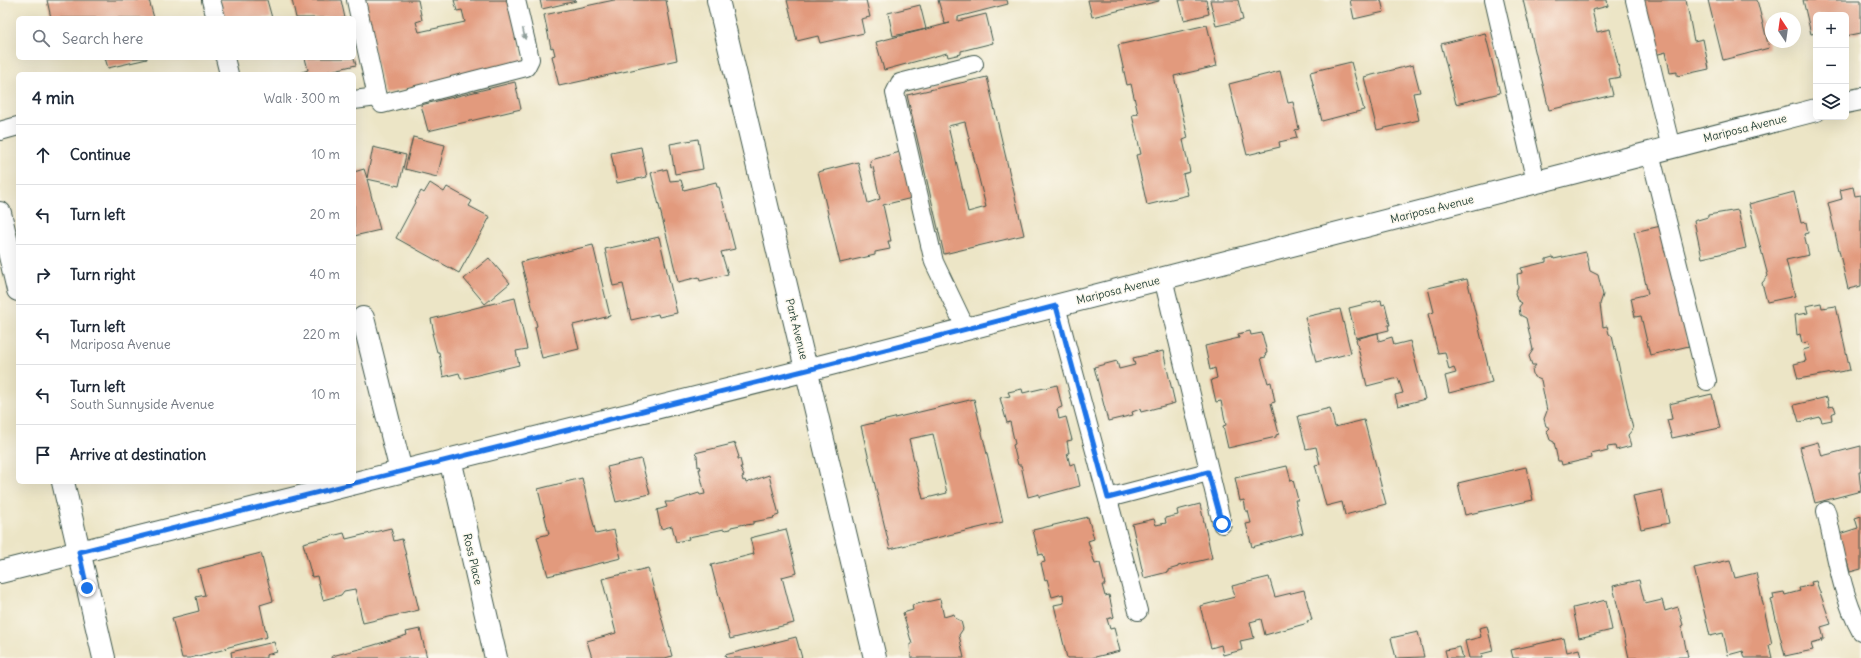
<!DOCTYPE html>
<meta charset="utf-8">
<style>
body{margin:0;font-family:Delius,sans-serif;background:#f2f2f3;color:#1f2937}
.controls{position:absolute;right:12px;top:12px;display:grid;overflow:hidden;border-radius:6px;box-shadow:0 4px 16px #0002}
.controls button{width:36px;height:36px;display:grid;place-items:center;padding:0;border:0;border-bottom:1px solid #e0e1e3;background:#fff;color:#1f2937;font:20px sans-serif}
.compass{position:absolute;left:1765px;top:12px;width:36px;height:36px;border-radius:50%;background:#fff;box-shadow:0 4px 16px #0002;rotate:347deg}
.stop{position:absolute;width:12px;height:12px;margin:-9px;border:3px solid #1a73e8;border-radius:50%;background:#fff}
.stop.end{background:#1a73e8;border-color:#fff;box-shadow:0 1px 4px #0008}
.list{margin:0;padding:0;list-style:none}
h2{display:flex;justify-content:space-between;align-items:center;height:52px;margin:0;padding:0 16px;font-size:17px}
h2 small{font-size:13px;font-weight:400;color:#747a83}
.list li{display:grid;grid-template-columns:26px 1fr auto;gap:12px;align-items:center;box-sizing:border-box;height:60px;padding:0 16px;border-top:1px solid #e0e1e3}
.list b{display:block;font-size:15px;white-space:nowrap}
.list p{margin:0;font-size:13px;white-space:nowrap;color:#747a83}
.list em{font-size:13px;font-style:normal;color:#747a83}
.icon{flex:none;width:22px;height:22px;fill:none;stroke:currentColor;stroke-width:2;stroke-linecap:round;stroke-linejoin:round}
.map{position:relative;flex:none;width:1861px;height:658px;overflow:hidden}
.search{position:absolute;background:#fff;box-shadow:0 4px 16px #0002;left:16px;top:16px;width:340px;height:44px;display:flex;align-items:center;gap:10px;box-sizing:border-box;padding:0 14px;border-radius:6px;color:#747a83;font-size:15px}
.panel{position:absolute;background:#fff;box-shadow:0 4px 16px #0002;left:16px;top:72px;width:340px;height:412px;border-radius:6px}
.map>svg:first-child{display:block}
.building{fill:#e29a7d;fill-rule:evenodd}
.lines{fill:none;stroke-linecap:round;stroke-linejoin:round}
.lane-casing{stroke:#3e564a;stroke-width:20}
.street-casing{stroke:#3e564a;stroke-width:24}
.secondary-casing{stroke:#3e564a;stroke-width:24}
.lane{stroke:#fff;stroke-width:18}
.street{stroke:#fff;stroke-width:22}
.secondary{stroke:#fff;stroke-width:22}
.oneway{fill:#8f9e9a}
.route{stroke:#1a73e8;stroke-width:5}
.labels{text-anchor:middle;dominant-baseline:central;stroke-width:3;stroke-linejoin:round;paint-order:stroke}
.street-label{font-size:11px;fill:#1f3d34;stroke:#fbf7ec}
</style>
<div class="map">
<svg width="1861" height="658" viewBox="0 0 1861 658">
<rect width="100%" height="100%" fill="#fbf7ec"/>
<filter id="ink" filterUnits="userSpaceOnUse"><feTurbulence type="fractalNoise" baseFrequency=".025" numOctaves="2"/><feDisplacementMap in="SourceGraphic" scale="8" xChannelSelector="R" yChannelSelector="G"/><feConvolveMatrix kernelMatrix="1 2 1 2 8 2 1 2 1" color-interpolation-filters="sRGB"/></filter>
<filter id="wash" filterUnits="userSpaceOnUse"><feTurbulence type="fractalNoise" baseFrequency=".012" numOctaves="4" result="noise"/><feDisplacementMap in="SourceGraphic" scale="16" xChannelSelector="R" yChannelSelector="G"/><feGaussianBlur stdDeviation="0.9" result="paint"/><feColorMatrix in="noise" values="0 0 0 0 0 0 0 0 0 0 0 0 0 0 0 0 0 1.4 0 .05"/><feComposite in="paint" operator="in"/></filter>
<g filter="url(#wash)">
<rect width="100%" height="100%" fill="#ece5c6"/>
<g id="blocks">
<g class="building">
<path d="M47 0H149L154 18H51Z"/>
<path d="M219 0H267L272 18H223Z"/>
<path d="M292 0H341L345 18H296Z"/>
<path d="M362 0H418L422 20 416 22 419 32 465 22 462 10 457 11 454 0H510L524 61 384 94Z"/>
<path d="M540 0H576V1L542 9Z"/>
<path d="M614 0H666L677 60 559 86 552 56 555 55 553 47 551 48 544 15Z"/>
<path d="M787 0H866L870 17 861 19 864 33 820 43 818 36 797 41Z"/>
<path d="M938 0H1007L1008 4 958 17V21L986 14 993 43 961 51V54L948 57 947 53 884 70 876 42 950 23 945 24Z"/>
<path d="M1088 0H1159V1L1092 17Z"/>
<path d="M1179 0H1206L1209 14 1184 20Z"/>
<path d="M1210 0H1238L1243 20 1216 26Z"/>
<path d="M1350 0H1381L1384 12 1354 19Z"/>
<path d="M1523 0H1607L1608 6 1592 10 1597 32 1610 29 1621 77 1609 79 1613 95 1549 110Z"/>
<path d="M1644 0H1686L1694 41 1703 39 1709 69 1677 76V72L1670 73 1666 52 1655 55Z"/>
<path d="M1708 0H1757L1769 48 1723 60Z"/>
<path d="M1803 0H1861V33L1846 36V15H1816V33L1811 34Z"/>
<path d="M920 5 926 29 893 36 888 13Z"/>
<path d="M1207 25 1217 66 1174 76 1188 138 1183 140 1190 172 1183 174 1188 195 1147 205 1136 155 1141 154 1132 115 1138 114 1131 84 1127 85 1118 45Z"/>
<path d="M1485 33 1500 93 1456 104 1441 44Z"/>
<path d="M105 58H147V59L108 68Z"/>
<path d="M305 58H354L356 65 317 74H296L308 70Z"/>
<path d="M1351 62 1364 110 1322 121 1310 72Z"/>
<path d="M1413 65 1420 92 1413 93 1419 120 1377 130 1364 77Z"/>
<path d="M1280 71 1288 103 1293 102 1299 129 1295 130 1297 138 1279 142 1280 147 1247 155 1229 84Z"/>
<path d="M987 77 1024 235 944 254 907 95ZM965 122 986 207 968 212 948 126Z"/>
<path d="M515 82 521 109 428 131 421 105Z"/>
<path d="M413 137 445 145 437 177 405 169Z"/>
<path d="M698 139 703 169 675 174 670 144Z"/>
<path d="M373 147 406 155 399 186 367 179 380 230 354 236V172L364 169 367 178Z"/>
<path d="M641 147 647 177 617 183 611 153Z"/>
<path d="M900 152 912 198 883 205 891 241H888L890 249 875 252V255L840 263 818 172 858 162 868 203 880 199 873 167 871 168 870 161 871 160Z"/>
<path d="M667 169 670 181 681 180 684 190 716 182 717 187H719L735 249 721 252 728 274 700 281 699 277 678 282 651 173Z"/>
<path d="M430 183 444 192 447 187 472 201 469 206 490 217 459 273 396 238 421 191 424 193Z"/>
<path d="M1853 187 1855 196 1861 195V286L1848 289 1828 203 1842 199 1840 190Z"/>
<path d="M1794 192 1801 223 1806 222 1808 233 1804 234 1809 255 1786 260 1795 296 1767 302 1762 283 1768 276 1749 204Z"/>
<path d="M1738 210 1746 248 1702 258 1694 221 1708 217V215Z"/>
<path d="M1661 226 1689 346 1650 355 1641 316 1635 317 1631 298 1648 294 1634 232Z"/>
<path d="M659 237 677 313 659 317 658 314 631 320 623 284 613 286 605 249Z"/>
<path d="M593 245 610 316 573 325 579 349 542 358 535 327 537 326 521 262Z"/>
<path d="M1586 252 1590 271 1598 275 1603 295 1600 304 1603 327 1607 326 1609 334 1612 336 1633 429 1628 435 1631 446 1616 450 1615 446 1607 447 1608 451 1600 453V451L1591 453 1592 458 1562 465 1561 461H1558L1554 442 1550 440 1547 431 1550 428 1546 426 1544 419 1547 411 1541 380 1534 377 1532 370 1536 365H1532L1529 356 1533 350 1526 318 1520 315 1519 307 1522 303 1517 300 1515 293 1518 287 1517 274 1522 273 1521 268 1546 262V259L1553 257 1554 259Z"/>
<path d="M489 258 510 283 485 304 464 279Z"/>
<path d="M1467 279 1492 382 1449 393 1445 376 1456 373 1454 368 1449 370 1445 352 1438 353 1428 314 1434 312 1428 288Z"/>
<path d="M515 298 527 349 516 351 519 365 461 379 459 373 443 377 439 352H437L432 333H434L431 319Z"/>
<path d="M1381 300 1382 305 1385 304 1390 325H1388L1389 330 1356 338 1349 308Z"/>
<path d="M1821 303 1822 308 1836 306 1850 370 1798 379 1794 364 1806 361 1803 350 1810 348 1808 342 1802 343 1800 334 1797 335 1795 315 1808 313 1806 306Z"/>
<path d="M1340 309 1351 353 1316 362 1305 317Z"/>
<path d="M1250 331 1251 335 1262 333 1267 353 1265 354 1266 357 1261 358 1268 383 1271 382 1275 402 1271 403 1279 434 1276 435V437L1228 448 1223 426 1226 425 1221 401 1216 402 1211 380 1217 378 1215 368 1210 370 1205 346 1239 338 1238 334Z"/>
<path d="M1378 333 1379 341 1392 337 1394 345 1410 341 1425 399 1398 406 1395 395 1403 393 1398 378 1367 386 1356 339Z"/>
<path d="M1163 351 1175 403 1141 412 1140 409 1132 412 1133 415 1108 421 1094 367 1117 361 1119 369 1135 365 1133 358Z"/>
<path d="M1057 385 1062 407 1057 409 1059 419 1066 417 1072 440 1067 441 1069 453H1067L1070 465 1075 463 1080 486 1039 497V494L1028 497 1021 465H1018L1013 445 1015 444 1010 422 1007 423 1000 398 1010 396 1008 392 1022 389 1023 393Z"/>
<path d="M1712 394 1720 428 1672 438 1667 420 1672 419 1669 404Z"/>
<path d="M1827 397 1829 407 1834 406 1836 412 1831 414 1832 420 1822 422 1820 417 1799 422 1794 405Z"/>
<path d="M974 399 1003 522 890 549 861 426ZM933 434 947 493 923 499 909 439Z"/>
<path d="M1330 408 1335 427 1364 420 1386 504 1345 515 1342 502 1326 506 1315 465 1320 464 1316 447 1306 449 1298 416Z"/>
<path d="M1818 442 1822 456 1861 446V472H1859L1861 491 1815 503 1800 447Z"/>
<path d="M736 443 735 445 739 457H738V459H740L742 467H740L744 476 742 477 743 481 745 480 746 483 769 475 779 515 773 517 774 518 753 522V524L746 525 745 524 731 527V529L725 530 724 529 710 532V533L688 537 689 539 676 542 672 526 661 529 657 510 667 507 665 502H671L699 493 700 495 705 494 699 469H701L700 466 698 467 697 455 695 453Z"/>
<path d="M641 459 650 494 616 502 607 467Z"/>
<path d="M1287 466 1291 481 1293 480 1298 500H1295L1303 533 1252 547 1246 524 1251 523 1248 511H1246L1244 500 1240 501 1235 478Z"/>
<path d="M1526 467 1533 500 1465 515 1458 483Z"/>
<path d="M582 478 596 534 614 530 621 558 548 576 537 537 549 534 538 489Z"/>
<path d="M1662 490 1669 523 1641 529 1633 496Z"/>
<path d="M1200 504 1212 558 1178 566V567L1168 570V572L1144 578 1132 524 1154 519 1156 525 1166 523 1165 518 1178 515 1177 510Z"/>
<path d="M1861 516V569L1850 572 1839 534 1858 528 1855 518Z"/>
<path d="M1088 517 1094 539 1088 541 1095 564 1100 563 1105 585H1102L1105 596 1109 595 1114 617 1107 619 1110 629 1114 628 1120 651 1091 658H1067L1054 605 1064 603 1063 594 1052 597 1047 579 1045 580 1041 563 1045 562 1043 554 1039 555 1033 530Z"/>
<path d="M391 528 394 541 402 539 419 610 363 623 355 589 344 591 341 595 323 600 317 576 312 577 303 543 344 533 346 539Z"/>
<path d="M786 529 797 573 782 577 794 623 730 639 711 565 754 554 750 538Z"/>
<path d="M261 553 273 601 260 605 267 637 225 648 226 649 190 658H182L172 618 199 611 196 597 205 595 198 569Z"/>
<path d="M1730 560 1735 578 1756 573 1772 644 1769 645 1772 658H1745L1743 651 1728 655 1723 633 1710 636 1694 568Z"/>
<path d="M648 568 672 656 665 658H592L587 641 616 633 602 579Z"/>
<path d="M1269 577 1275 597 1304 590 1312 620 1307 621 1308 623 1265 635 1261 619 1250 622 1254 638 1240 641 1242 650 1223 655 1221 645 1211 648 1200 606 1235 597 1232 586Z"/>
<path d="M1639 580 1645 604 1662 600 1665 611 1678 607 1683 625 1681 626 1688 657 1629 658 1613 586Z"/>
<path d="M1816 581 1831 624 1821 627 1824 639H1821L1822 641 1811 644 1813 650 1785 656 1771 599 1774 598 1773 594 1784 592 1785 595 1800 591 1799 588 1812 585 1811 582Z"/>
<path d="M940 599 944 617 954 614 955 618 961 621 963 629 959 635 964 658H911L910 644H912L903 613 913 610 912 605Z"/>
<path d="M1606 600 1612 630 1579 638 1573 608Z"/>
<path d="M1487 626 1493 651 1481 654 1482 658H1469L1465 641 1481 637 1479 628Z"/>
<path d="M420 629 427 658H332V656L371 646 407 635 406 632Z"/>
<path d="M1418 632 1424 657 1396 658 1391 638Z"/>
<path d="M796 637 802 658H726L725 655Z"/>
<path d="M1564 638 1567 652 1579 649 1581 658H1513L1511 650Z"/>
<path d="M274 642 277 652 266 655V658H232L231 652Z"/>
<path d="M1460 647 1463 658H1447L1445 650Z"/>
</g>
</g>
</g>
<g filter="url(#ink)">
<use href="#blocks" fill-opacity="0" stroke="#3e564a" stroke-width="1"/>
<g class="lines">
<g class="lane-casing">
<g id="lane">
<path d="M211 0 216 18"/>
<path d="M356 0 377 97 382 104 526 67 530 59 516 0"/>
<path d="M1494 0 1536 182"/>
<path d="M1635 0 1671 148"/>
<path d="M225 58 229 74"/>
<path d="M354 100 377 97"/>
<path d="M0 131 18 126"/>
<path d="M1650 153 1707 381"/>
<path d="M1163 278 1222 524"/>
<path d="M1056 306 1138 611"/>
<path d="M966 329 934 262 895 93 900 83 974 64"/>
<path d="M1108 498 1208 472"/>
<path d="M1826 511C1835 548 1842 598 1861 631"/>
</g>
</g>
<g class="street-casing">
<g id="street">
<path d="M718 0 875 658"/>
<path d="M1846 102 1861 99"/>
<path d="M363 318 401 471"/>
<path d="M450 459 496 658"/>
<path d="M0 572 807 370 1816 110"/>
</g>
</g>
<g class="secondary-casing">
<g id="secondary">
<path d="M0 213 18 290"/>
<path d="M63 482 104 658"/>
</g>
</g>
<use href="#lane" class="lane"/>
<use href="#street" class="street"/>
<use href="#secondary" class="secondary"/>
</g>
<defs><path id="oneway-solid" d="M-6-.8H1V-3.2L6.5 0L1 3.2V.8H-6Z"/></defs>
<use class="oneway" href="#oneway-solid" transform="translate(524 34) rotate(77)"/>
</g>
<g class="lines" filter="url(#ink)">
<path class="route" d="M87 588 79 552 807 370 1056 306 1108 498 1208 472 1222 524"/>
</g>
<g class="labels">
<g class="street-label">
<text transform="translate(1745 128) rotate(-14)">Mariposa Avenue</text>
<text transform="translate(1432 209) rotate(-14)">Mariposa Avenue</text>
<text transform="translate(1118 290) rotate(-14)">Mariposa Avenue</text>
<text transform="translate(797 329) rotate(76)">Park Avenue</text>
<text transform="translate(473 559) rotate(77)">Ross Place</text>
</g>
</g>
</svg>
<div class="controls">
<button>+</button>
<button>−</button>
<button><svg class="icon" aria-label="layers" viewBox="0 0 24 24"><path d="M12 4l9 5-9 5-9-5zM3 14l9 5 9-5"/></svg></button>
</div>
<svg class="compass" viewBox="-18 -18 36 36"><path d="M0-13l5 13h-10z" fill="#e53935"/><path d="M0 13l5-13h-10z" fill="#747a83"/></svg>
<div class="stop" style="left:1222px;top:524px"></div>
<div class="stop end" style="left:87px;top:588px"></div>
<div class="search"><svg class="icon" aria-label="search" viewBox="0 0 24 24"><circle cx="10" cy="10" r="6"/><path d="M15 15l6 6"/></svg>Search here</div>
<section class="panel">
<h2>4 min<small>Walk · 300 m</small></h2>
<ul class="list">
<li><svg class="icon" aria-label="ahead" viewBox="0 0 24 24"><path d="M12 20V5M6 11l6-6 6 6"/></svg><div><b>Continue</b></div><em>10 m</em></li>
<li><svg class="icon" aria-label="left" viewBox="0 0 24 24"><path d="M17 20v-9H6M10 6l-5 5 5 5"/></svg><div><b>Turn left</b></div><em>20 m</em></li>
<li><svg class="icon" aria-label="right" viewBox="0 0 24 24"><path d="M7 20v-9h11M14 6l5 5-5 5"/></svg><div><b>Turn right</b></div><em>40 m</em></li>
<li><svg class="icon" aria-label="left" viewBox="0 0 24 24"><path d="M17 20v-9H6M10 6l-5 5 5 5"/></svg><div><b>Turn left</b><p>Mariposa Avenue</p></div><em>220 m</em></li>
<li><svg class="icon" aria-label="left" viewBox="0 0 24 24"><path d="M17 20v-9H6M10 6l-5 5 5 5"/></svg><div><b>Turn left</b><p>South Sunnyside Avenue</p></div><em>10 m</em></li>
<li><svg class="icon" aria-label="arrive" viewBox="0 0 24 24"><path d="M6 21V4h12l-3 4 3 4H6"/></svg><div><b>Arrive at destination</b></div></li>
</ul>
</section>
</div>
